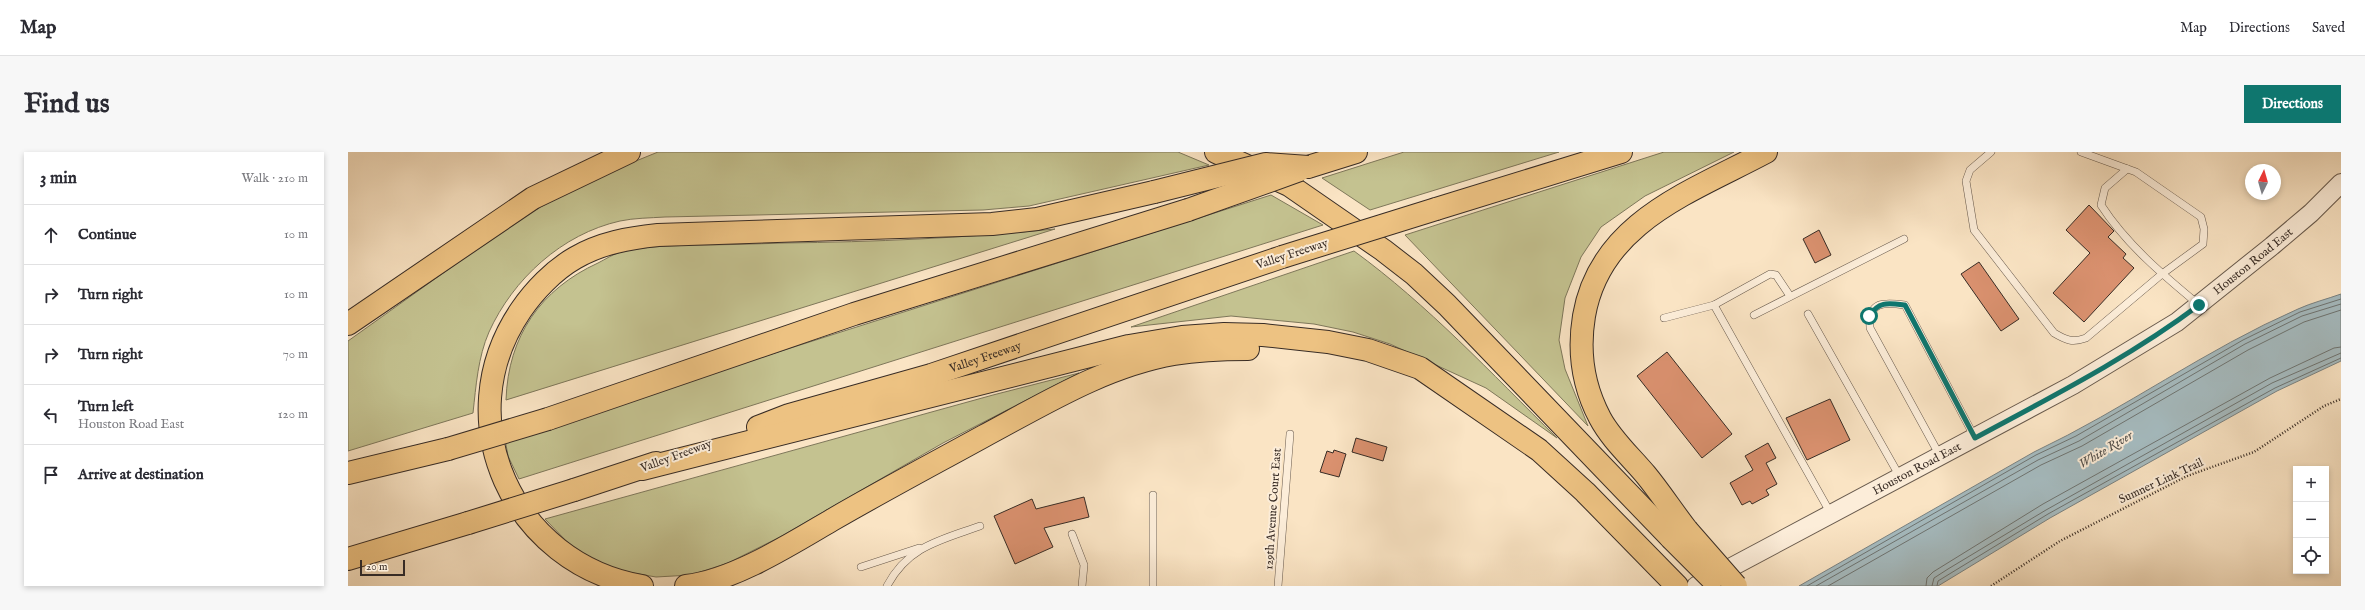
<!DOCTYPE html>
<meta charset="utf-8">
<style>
body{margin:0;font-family:"IM FELL English",serif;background:#f7f7f7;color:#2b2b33}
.controls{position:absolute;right:12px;bottom:12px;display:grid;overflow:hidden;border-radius:0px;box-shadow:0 2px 6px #0003}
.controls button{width:36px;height:36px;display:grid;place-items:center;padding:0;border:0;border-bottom:1px solid #e1e1e2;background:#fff;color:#2b2b33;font:20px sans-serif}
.compass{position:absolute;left:1897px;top:12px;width:36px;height:36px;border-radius:50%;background:#fff;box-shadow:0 2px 6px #0003;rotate:5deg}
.scale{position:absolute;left:12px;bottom:10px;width:45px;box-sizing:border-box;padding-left:4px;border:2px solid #382c25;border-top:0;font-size:11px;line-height:14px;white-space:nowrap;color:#382c25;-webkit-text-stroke:3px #fcedd9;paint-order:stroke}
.stop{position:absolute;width:12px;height:12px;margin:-9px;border:3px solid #0f766e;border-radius:50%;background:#fff}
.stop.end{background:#0f766e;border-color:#fff;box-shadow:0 1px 4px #0008}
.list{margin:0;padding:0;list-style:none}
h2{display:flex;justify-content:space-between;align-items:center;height:52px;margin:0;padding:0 16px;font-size:17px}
h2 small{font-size:13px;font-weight:400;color:#7c7c81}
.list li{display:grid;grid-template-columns:26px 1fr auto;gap:12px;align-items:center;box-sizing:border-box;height:60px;padding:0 16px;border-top:1px solid #e1e1e2}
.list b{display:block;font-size:15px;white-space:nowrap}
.list p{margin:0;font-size:13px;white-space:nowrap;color:#7c7c81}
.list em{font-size:13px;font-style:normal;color:#7c7c81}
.icon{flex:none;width:22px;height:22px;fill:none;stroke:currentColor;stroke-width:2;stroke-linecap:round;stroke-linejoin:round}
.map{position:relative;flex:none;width:1993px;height:434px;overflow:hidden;border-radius:0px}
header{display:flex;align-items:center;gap:24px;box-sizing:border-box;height:56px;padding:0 20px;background:#fff;border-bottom:1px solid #e1e1e2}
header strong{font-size:19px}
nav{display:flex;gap:22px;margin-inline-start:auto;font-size:14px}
.intro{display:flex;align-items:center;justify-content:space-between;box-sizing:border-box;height:96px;padding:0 24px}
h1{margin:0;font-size:28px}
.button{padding:10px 18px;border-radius:0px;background:#0f766e;color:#fff;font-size:14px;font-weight:700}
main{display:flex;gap:24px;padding:0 24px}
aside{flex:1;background:#fff;border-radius:0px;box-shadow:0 2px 6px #0003}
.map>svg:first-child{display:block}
.green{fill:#c4c290;stroke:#7e775a}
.water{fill:#a5bbc0;stroke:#798282}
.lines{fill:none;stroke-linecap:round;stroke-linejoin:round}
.shore{stroke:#6e7472;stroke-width:1}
.building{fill:#da916f;stroke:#382c25}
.service-casing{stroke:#685a4d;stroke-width:8}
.tertiary-casing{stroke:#685a4d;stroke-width:20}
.motorway-casing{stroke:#382c25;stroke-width:24}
.path{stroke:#382c25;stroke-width:2.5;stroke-dasharray:1 2;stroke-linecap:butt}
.service{stroke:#fcedd9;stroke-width:7}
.tertiary{stroke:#fcedd9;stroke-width:18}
.motorway{stroke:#edc282;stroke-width:22}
.motorway-bridge-casing{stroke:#382c25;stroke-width:24;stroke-linecap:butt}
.motorway-bridge{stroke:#edc282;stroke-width:22}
.route{stroke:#0f766e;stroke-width:5}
.labels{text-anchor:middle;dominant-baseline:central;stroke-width:4;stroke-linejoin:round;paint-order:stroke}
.street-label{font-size:12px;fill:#382c25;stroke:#fcedd9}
.water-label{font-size:13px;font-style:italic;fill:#53504c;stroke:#fcedd9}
</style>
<header>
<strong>Map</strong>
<nav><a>Map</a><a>Directions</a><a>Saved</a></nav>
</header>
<div class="intro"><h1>Find us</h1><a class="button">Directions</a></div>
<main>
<aside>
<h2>3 min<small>Walk · 210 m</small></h2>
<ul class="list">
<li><svg class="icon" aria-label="ahead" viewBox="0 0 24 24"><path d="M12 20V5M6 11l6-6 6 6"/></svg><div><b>Continue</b></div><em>10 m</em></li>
<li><svg class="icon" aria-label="right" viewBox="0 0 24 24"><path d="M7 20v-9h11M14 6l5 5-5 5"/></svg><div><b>Turn right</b></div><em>10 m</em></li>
<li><svg class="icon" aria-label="right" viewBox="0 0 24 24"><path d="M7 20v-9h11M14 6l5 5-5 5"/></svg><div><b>Turn right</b></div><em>70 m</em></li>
<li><svg class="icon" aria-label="left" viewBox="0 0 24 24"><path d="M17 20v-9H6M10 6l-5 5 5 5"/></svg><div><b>Turn left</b><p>Houston Road East</p></div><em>120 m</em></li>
<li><svg class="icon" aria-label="arrive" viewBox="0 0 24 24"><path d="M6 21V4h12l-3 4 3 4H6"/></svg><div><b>Arrive at destination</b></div></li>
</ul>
</aside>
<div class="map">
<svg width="1993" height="434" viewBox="0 0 1993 434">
<rect width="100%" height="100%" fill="#fae4c4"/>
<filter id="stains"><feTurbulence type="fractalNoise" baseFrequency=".005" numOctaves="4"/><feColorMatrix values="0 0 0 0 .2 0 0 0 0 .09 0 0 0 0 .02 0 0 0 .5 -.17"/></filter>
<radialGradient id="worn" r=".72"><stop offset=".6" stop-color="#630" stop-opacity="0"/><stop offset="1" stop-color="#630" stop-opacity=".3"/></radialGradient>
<g class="green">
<path d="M310 0H830L861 13 681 54 635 58 317 65C302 66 286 66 272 69 214 82 165 127 141 180 130 205 128 234 125 261L0 299V189L165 71 234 31Z"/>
<path d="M1056 0H1211L1022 58 974 26Z"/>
<path d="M1316 0H1386L1297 44 1253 75 1233 105 1217 146 1211 188 1217 217 1240 274 1057 83Z"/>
<path d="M923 43 975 73 171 327 160 304 157 287Z"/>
<path d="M707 77 158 248C160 184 193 137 250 111 258 107 265 102 273 100 297 94 322 94 346 93 376 93 406 92 436 91 526 90 616 86 707 77Z"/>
<path d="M1006 99C1080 153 1143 221 1209 286L1138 236 1042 192 1005 180 966 172 883 164 783 175Z"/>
<path d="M731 221 595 291 432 385 380 411 343 423 308 425 273 419 245 408 223 394 197 367 645 243Z"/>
</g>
<path class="water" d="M1993 142V209L1929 239 1702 366 1590 434H1451L1686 300C1777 257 1858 197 1950 157 1963 151 1979 147 1993 142Z"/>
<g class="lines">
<g class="shore">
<path d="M1459 434 1688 303 1728 284 1895 188 1952 160 1993 147"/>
<path d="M1468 434 1690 308 1731 289 1897 192 1954 164 1993 152"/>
<path d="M1480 434 1693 313 1734 294 1900 198 1956 170 1993 158"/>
<path d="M1578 434 1579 426 1585 420 1695 352 1922 226 1986 196 1993 195"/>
<path d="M1584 434 1586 426 1600 417 1698 358 1924 231 1993 201"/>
<path d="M1589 434 1590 429 1603 421 1700 362 1927 236 1993 206"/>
</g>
</g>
<g class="building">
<path d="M1741 53 1766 79 1760 85 1778 102 1775 106 1786 116 1736 170 1705 141 1742 101 1718 78Z"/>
<path d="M1471 78 1483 103 1467 111 1455 87Z"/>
<path d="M1631 110 1671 167 1653 179 1613 122Z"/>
<path d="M1319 200 1384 282 1354 306 1289 224Z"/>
<path d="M1482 247 1502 288 1459 308 1438 266Z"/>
<path d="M1008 286 1039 295 1035 309 1004 300Z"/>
<path d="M1420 291 1428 306 1418 311 1429 332 1418 338 1421 343 1404 352 1402 349 1394 353 1382 331 1405 318 1397 304Z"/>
<path d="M986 298 998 302 991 325 972 320 979 299 985 301Z"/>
<path d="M736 345 741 365 696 376 705 395 667 412 646 364 684 347 688 357Z"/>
</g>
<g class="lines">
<g class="service-casing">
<g id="service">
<path d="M1643 0 1622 18 1618 29 1626 78 1706 181C1718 188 1724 191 1738 186L1814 122 1855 92 1856 77 1853 65 1788 20 1733 0"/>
<path d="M1779 17 1757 36 1753 53C1778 92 1815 123 1850 152"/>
<path d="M1366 153 1483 362"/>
<path d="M1460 162 1552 325"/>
<path d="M1406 163 1556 87"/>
<path d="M1316 166 1366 153 1422 122 1428 123 1442 144"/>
<path d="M1592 304 1522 176C1520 149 1536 150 1557 153L1627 286"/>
<path d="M724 382 736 413 734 434"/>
<path d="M513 415 571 396"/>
<path d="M539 434C560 394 593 388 632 374"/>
<path d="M805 434V343"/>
<path d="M930 434 942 282"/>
</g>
</g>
<g class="tertiary-casing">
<g id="tertiary">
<path id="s1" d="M1348 434 1725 233 1829 170 1924 94 1963 61 1993 31"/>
</g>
</g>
<g class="motorway-casing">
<g id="motorway">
<path d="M868 0 941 33 1035 98 1066 122 1099 153 1323 386"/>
<path d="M960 15 1008 0"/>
<path d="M1088 57 1273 0"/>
<path d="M0 172 185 46 281 0"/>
<path d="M200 267 506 162 840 58"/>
<path id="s2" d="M410 275 441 263 583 223 934 105"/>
<path d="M294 317 781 194 834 185 876 182 915 183 980 190 1020 198 1072 216 1191 298 1237 340 1329 434"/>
<path d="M0 321 100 297"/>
<path d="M226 338 308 311"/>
<path d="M1339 378C1325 360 1312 340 1298 323 1283 305 1263 287 1252 266 1235 234 1230 200 1236 164 1252 70 1343 40 1418 0"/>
<path d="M0 407 120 371"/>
<path d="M294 434C165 412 98 268 173 158 186 139 206 118 227 106 253 91 281 86 310 83L644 72 689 67 806 40"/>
<path d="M338 434C385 429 443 392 484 368 534 339 585 312 636 284 696 252 757 214 826 202 850 198 876 197 900 197"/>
</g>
</g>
<path class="path" d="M1643 434 1712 389 1839 324 1906 300 1976 254 1993 247"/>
<use href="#service" class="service"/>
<use href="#tertiary" class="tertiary"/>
<use href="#motorway" class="motorway"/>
<g class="motorway-bridge-casing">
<g id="motorway-bridge">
<path d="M806 40 918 12 960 15"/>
<path d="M840 58 952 18"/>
<path d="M934 105 1088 57"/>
<path d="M100 297 200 267"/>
<path d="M120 371 226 338"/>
<path d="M1339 378 1388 434"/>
<path d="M1323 386 1364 427"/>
</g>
</g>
<use href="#motorway-bridge" class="motorway-bridge"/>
</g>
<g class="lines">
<path class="route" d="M1521 164C1531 149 1540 151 1557 153L1627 286C1703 245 1782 205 1851 153"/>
</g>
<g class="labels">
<g class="street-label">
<text transform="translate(944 102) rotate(-18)">Valley Freeway</text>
<text stroke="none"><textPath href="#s1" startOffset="646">Houston Road East</textPath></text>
<text stroke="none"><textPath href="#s2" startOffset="238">Valley Freeway</textPath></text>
<text transform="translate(328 304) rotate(-20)">Valley Freeway</text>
<text stroke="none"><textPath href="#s1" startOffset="250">Houston Road East</textPath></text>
<text transform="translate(1813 329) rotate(-25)">Sumner Link Trail</text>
<text transform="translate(925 357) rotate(-86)">129th Avenue Court East</text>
</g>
<g class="water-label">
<text transform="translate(1758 298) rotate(-31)">White River</text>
</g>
</g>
<rect width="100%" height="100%" filter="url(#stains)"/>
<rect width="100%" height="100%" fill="url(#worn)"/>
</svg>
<div class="controls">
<button>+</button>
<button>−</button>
<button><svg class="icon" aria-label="locate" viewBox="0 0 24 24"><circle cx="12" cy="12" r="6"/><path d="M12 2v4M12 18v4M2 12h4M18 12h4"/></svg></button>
</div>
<svg class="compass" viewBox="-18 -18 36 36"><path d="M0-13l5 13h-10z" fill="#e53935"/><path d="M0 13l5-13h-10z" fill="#7c7c81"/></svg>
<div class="scale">20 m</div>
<div class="stop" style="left:1521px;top:164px"></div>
<div class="stop end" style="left:1851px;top:153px"></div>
</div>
</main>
